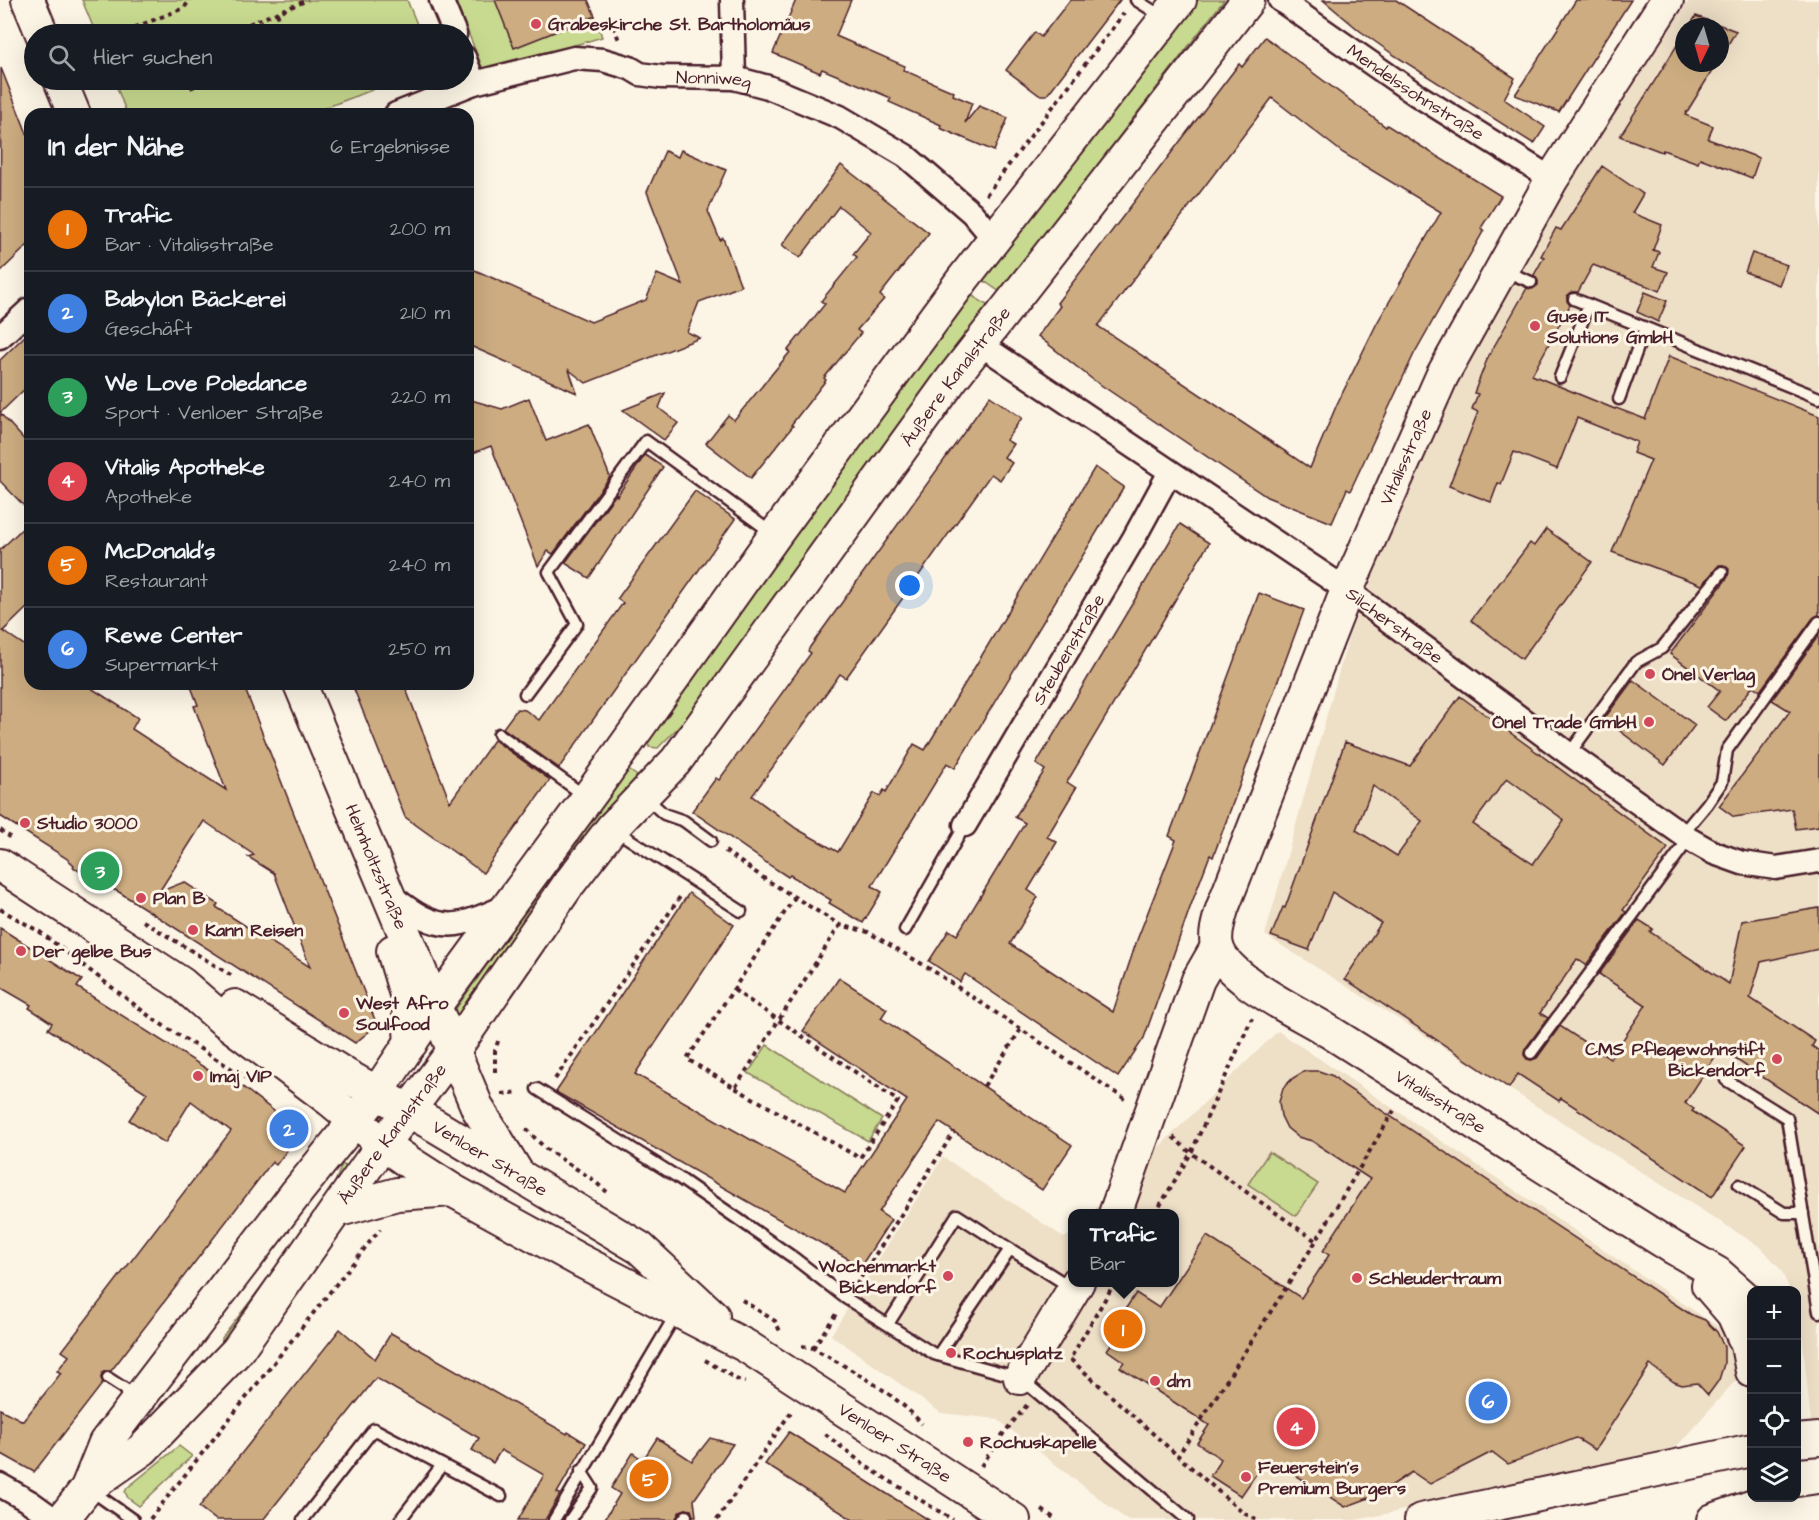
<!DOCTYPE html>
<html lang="de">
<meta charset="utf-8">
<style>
body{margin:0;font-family:"Architects Daughter",sans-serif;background:#242831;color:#f1f3f6}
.controls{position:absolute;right:18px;bottom:18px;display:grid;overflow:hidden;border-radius:12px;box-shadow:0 6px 24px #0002}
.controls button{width:54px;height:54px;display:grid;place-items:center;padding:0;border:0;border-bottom:2px solid #363941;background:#171b24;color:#f1f3f6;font:30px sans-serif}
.compass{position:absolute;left:1675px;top:18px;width:54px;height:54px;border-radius:50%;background:#171b24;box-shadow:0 6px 24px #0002;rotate:185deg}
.you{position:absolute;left:910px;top:586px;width:21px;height:21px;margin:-15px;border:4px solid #fff;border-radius:50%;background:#1a73e8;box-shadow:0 0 0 9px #1a73e833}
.badge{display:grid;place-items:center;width:39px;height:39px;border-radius:50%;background:#2563eb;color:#fff;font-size:20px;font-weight:700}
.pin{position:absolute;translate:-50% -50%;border:3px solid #fff;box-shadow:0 2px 6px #0006}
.popup{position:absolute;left:1068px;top:1209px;width:111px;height:78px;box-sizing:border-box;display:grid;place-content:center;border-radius:12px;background:#171b24;filter:drop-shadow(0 2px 4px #0005);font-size:20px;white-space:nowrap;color:#9ea1a6}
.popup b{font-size:22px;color:#f1f3f6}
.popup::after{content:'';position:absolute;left:50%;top:100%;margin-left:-12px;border:12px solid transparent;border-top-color:#171b24}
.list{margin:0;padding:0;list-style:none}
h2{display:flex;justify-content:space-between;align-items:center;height:78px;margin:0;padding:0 24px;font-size:26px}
h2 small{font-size:20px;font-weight:400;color:#9ea1a6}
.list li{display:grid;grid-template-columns:39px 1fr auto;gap:18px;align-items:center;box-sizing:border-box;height:84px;padding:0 24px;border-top:2px solid #363941}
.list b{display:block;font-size:22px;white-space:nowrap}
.list p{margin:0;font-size:20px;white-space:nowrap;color:#9ea1a6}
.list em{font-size:20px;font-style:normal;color:#9ea1a6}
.icon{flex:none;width:33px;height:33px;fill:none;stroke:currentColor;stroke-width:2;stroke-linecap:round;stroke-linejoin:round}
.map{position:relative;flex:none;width:1819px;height:1520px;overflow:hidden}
.search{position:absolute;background:#171b24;box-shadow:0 6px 24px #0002;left:24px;top:24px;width:450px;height:66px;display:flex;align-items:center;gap:15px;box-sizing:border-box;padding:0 21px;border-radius:33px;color:#9ea1a6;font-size:22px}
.panel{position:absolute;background:#171b24;box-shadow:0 6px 24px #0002;left:24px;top:108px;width:450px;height:582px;border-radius:18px}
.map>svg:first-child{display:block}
.built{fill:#eedfc7;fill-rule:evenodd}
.green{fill:#c8da8f;stroke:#897c5d;stroke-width:1.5}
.building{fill:#ccac80;stroke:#4a1f2b;stroke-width:1.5;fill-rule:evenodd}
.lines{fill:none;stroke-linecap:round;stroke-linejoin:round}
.lane-casing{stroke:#4a1f2b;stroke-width:15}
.street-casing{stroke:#4a1f2b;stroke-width:27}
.secondary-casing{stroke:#4a1f2b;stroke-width:36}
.path{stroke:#4a1f2b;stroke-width:4;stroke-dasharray:4.5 4.5;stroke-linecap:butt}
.lane{stroke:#fcf5e5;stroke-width:10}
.street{stroke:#fcf5e5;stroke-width:22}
.secondary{stroke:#fcf5e5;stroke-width:32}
.poi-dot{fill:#d1495b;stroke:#fcf5e5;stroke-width:2}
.labels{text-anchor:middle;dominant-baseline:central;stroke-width:6;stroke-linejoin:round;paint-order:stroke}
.poi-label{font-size:18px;font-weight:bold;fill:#4a1f2b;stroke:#fcf5e5;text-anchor:start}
.street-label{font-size:18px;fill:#4a1f2b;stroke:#fcf5e5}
</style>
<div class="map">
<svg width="1819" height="1520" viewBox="0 0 1819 1520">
<rect width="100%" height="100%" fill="#fcf5e5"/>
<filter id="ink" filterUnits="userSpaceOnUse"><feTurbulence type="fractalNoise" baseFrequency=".0167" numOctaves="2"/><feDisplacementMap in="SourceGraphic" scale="12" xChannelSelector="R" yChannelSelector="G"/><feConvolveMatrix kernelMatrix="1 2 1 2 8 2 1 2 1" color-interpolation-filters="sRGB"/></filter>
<g filter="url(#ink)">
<g class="built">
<path d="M1689 0H1819V1421L1811 1423 1800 1315 1797 1306 1796 1290H1790L1781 1270 1762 1248 1265 935 1349 636 1453 376 1551 201ZM1684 27H1720V63H1684Z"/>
<path d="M1278 1031 1727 1333 1736 1380 1668 1456 1356 1520H1127L997 1419 941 1413 831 1335 943 1157 1065 1238 1072 1232V1282H1174V1214L1091 1213Z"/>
</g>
<g class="green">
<path d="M82 0H407L421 34H96Z"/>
<path d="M455 0H495L595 16 602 37 488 71 482 67Z"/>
<path d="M1191 0H1224L1000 292 980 278Z"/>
<path d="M114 80H398L309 114H127Z"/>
<path d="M968 293 990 307 694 711 658 748 649 747 647 738Z"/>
<path d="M626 768 637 776 610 811 458 1022 450 1017Z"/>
<path d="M767 1045 882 1119 868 1141 748 1073Z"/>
<path d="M1269 1152 1318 1184 1296 1216 1248 1184Z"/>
<path d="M342 1164 355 1172 225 1344 222 1343V1338L323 1206 331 1193Z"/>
<path d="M179 1446 192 1456 139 1506 128 1498 125 1492 127 1488Z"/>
</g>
<g class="building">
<path d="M495 0H588L595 16 514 48Z"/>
<path d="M796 0H851L836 36 905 66 903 70 954 92 953 95 972 103 965 123 979 106 1008 118 994 151 940 128 941 125 889 102 891 98 822 69 820 73 773 53Z"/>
<path d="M1070 0H1120L1047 95H1039L1006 70 1035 32 1041 37Z"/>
<path d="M1323 0H1396L1515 78 1504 99 1545 127 1534 144 1394 55 1360 31Z"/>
<path d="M1576 0H1631L1559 112 1515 95Z"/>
<path d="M1696 16 1736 31 1720 58V27H1689Z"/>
<path d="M1684 34V63H1717L1685 115 1713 126 1708 139 1759 158 1752 178 1700 158 1698 163 1663 150 1662 152 1620 136Z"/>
<path d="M1265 37 1386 127 1387 125 1501 196 1481 228 1484 230 1414 354 1350 491 1347 489 1332 523 1267 497 1092 379 1038 336 1060 306 1057 303 1239 64 1242 67ZM1272 98 1343 153 1441 212 1377 323 1337 404 1310 468 1098 326Z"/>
<path d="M1 68 30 141V243L0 272Z"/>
<path d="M681 150 726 170 708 211 720 240 723 238 741 286 699 302 687 332 700 338 586 383 569 370 577 393 468 345V267L591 322 646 300 657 274 683 285 647 192 665 151 678 157Z"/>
<path d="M841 165 929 233 880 295 884 299 857 330 861 333 824 378 826 380 791 425 793 426 751 478 706 443 728 415 734 420 790 352 788 350 825 304 821 301 857 257 853 254 871 232 839 206 800 258 782 245Z"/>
<path d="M1602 166 1643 194 1632 213 1662 225 1653 250 1659 252 1653 267 1668 272 1660 291 1593 265 1578 292H1572L1567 296V301L1570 305 1532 375 1615 409 1616 408 1645 419 1669 356 1819 416V615L1813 618 1760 691 1753 686 1726 721 1707 707 1720 691 1670 654 1728 577 1729 569 1724 565H1719L1702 585 1612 552 1651 460 1633 453 1637 442 1577 418 1557 469 1514 452 1501 484 1498 483 1491 502 1449 486 1478 412 1472 409 1478 394 1474 393 1488 357 1527 288 1532 289 1538 285V281L1534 275 1544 257 1541 256 1556 228 1561 230Z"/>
<path d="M1752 253 1787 265 1779 285 1745 272Z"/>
<path d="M1645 292 1667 301 1658 322 1637 312Z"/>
<path d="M30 331V384L0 413 30 446V512L0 481V360Z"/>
<path d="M665 393 659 408 678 423 664 440 623 410Z"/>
<path d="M990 396 1022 418 1006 440 1013 444 1004 457 1012 463 1000 480 991 474 846 678 840 674 752 796 797 829 838 852 874 793 880 796 884 790 886 792 914 744 925 750 1095 467 1124 487 955 768 947 763 872 886 882 892 863 923 829 903 831 900 790 875 788 877 771 866 692 811 716 778 719 780 811 653 808 651 810 647Z"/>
<path d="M529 398 546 441 589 424 610 477 553 554 548 551 538 566 491 446 468 455V399L502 409Z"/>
<path d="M645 455 663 467 589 578 565 563 616 494 617 496Z"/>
<path d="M695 491 735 519 559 768 503 728 517 709 525 710 539 720 623 603 617 599 618 598Z"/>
<path d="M30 521V605L3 631 30 649V684H85L138 718 132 729 226 790 194 706 198 705 190 684H243L377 1025 355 1043 119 892 108 887 107 889 73 867 74 865 66 858 0 816V550ZM204 821 254 855 248 857 274 873 310 967 216 907 218 904 184 882 159 892Z"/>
<path d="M1180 524 1209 543 1067 782 1076 788 1047 837 1057 842 1028 890 1038 897 1010 944 1113 1012 1137 940 1176 840 1169 836 1259 593 1304 610 1213 857 1210 855 1191 905 1144 1038 1118 1077 965 974 960 982 929 961 949 930 957 935 1025 823 1015 817 1045 770 1036 764Z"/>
<path d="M1546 529 1592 562 1522 659 1471 620 1530 543 1534 546Z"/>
<path d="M1819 635V826L1796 829 1792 809 1734 817 1719 806 1790 711 1772 700Z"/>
<path d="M1633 680 1695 725 1665 765 1604 719Z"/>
<path d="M352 684H404L450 802 494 740 550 780 483 873 405 817Z"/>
<path d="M1460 696 1668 848 1623 910 1626 912 1586 965 1577 959 1540 1013 1548 1018 1525 1049 1524 1055 1527 1059 1531 1060 1537 1058 1560 1026 1610 1059 1646 1005 1599 974 1639 920 1653 929 1650 932 1729 984 1742 921 1819 908V949L1761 962 1750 998 1815 1041 1812 1046 1819 1051V1114L1720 1049 1685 1103 1694 1109 1692 1111 1746 1146 1712 1197 1561 1098 1559 1101 1518 1074 1509 1088 1345 979 1381 923 1332 892 1309 950 1271 936 1283 907 1285 908 1345 742 1410 766ZM1507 778 1564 820 1533 864 1473 824ZM1373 786 1422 821 1397 856 1356 830Z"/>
<path d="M689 893 734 925 635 1074 845 1193 907 1100 803 1031 839 978 887 1009 881 1018 1072 1145 1042 1190 939 1122 879 1212 891 1220 861 1266 556 1092Z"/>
<path d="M0 928 82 980 77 987 232 1085 235 1081 301 1132 276 1165 272 1162 111 1371H105L102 1373 101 1378 103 1383 34 1472 0 1453V1409L23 1421 61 1373 57 1371 69 1356 62 1351 231 1131 191 1101 165 1143 129 1120 147 1093 48 1029 52 1023 29 1008 31 1005 0 987Z"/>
<path d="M1305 1071H1319L1333 1076 1343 1085 1690 1314 1705 1320 1717 1332 1724 1347V1364L1719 1380 1708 1395 1697 1383 1682 1385 1674 1382 1650 1365 1595 1450 1576 1438 1508 1464 1492 1452 1430 1484 1412 1472 1377 1495 1345 1507 1274 1461 1271 1465 1265 1461 1241 1496 1210 1476 1221 1459 1197 1443 1209 1425 1120 1367 1124 1362 1107 1350 1112 1343 1106 1338 1136 1293 1159 1308 1207 1236 1301 1298 1329 1255 1323 1251 1370 1179 1312 1141 1298 1137 1287 1128 1281 1116 1279 1102 1283 1088 1293 1078Z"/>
<path d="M340 1329 375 1359 391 1333 567 1434 568 1432 586 1443 557 1493 560 1494 545 1520H518L544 1475 501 1450 493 1463 472 1450 479 1438 376 1378 263 1520H216L199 1507Z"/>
<path d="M789 1432 876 1487 929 1520H853L765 1464Z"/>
<path d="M657 1438 692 1461 710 1438 733 1444 694 1500 696 1516H693L691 1510 686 1509 680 1511 675 1520H604L620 1494 611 1488 633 1453 643 1460Z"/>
</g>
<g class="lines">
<g class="lane-casing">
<g id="lane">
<path d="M1136 0 1163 17"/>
<path d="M1505 271 1531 282"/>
<path d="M1574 299 1819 398"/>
<path d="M1560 377 1589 305"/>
<path d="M1619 399 1645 328"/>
<path d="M525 694 577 624 549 572 646 441 772 533"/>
<path d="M499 734 585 796"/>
<path d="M1569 754 1636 662 1662 648 1722 572"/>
<path d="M646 798 664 814 684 821 711 841"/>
<path d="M615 830 741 911"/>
<path d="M1682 834 1707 804 1722 782 1727 750 1819 622"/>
<path d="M905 930 965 825"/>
<path d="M1531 1053 1689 839"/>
<path d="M1726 1080 1787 1118 1819 1312"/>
<path d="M537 1089 679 1178 794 1258 847 1299 934 1354 1020 1378 1188 1520"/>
<path d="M1739 1185 1784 1213H1803"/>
<path d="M888 1324 957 1215 1010 1249"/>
<path d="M938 1355 1010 1249 1072 1288"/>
<path d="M108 1378 136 1396"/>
<path d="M89 1489 133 1520"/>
<path d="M303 1520 374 1429 501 1496"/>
<path d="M400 1520 442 1465"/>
<path d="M554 1520 676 1314"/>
<path d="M570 1520 592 1488 581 1471"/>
<path d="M683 1520 686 1516"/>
</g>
</g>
<g class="street-casing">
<g id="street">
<path d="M441 0 455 34"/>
<path d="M732 0 734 78"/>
<path id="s1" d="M1280 0 1414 93 1552 179"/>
<path d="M464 57 474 83"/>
<path id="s2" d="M396 114 474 83 574 58 603 60 630 68 640 74 661 77 734 78 768 87 840 117 906 156 972 213 994 239"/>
<path d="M0 337 30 309"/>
<path id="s3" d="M980 344 1347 590 1569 754 1689 839 1714 853 1742 863 1776 868 1819 861"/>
<path id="s4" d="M965 825 1134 538 1170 472"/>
<path d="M389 894C409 910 434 930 462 923 478 919 493 912 507 906"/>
<path d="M0 1485 30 1502 55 1520"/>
</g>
</g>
<g class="secondary-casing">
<g id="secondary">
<path d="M28 0 42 34"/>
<path id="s5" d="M1667 0 1552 179 1442 376 1347 590 1222 909C1219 920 1214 934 1217 946 1224 977 1295 1011 1322 1027L1672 1247 1717 1273 1752 1304"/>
<path d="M60 80 74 114"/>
<path id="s6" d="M300 684 478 1109 516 1171"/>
<path id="s7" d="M0 865 182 984 221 1018 330 1100 383 1144 410 1163 452 1190 581 1261 746 1346 1014 1520"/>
<path d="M393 951 408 1001 411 1043"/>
<path id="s8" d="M235 1006 349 1077 436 1126 640 1248 713 1316"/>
<path d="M336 1211 397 1194 452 1190"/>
<path d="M1115 1214 1198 980 1217 947"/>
<path d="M1708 1285 1733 1314 1747 1345 1752 1371"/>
<path d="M1020 1378 1078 1282"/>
<path d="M1796 1441 1819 1439"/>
<path id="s9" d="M87 1488 143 1449 237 1351 370 1162 454 1050 568 885 612 828 676 761 951 380 1248 0"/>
<path d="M62 1520 87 1488 105 1443 297 1192 377 1093 435 1006 595 788 775 535 963 279 1180 0"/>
<path d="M1421 1520 1752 1450"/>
<path d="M1713 1520 1762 1503 1769 1498"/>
<path d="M1758 1520 1819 1511"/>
</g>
</g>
<g class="path">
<path d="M277 13 285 34"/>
<path d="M610 18 619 40"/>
<path d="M118 34 184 8 190 0"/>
<path d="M224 34 308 0"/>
<path d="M187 80 190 88 211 80"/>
<path d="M94 87 113 80"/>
<path d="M986 195 1124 13"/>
<path d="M0 830 10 837"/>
<path d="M725 851 765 879 840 925 868 932 932 970 1125 1099"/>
<path d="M795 897 687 1059 735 1088 840 925"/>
<path d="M0 909 40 932 153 1019 259 1086"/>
<path d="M143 921 234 977"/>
<path d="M734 990 898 1101 860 1158 735 1088"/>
<path d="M495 1072V1051L499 1038"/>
<path d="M555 1079 682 894"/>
<path d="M984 1086 1021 1029"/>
<path d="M502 1094 519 1092"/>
<path d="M526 1129 546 1149 592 1179 607 1192"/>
<path d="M1173 1137 1191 1153 1316 1241"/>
<path d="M1155 1214 1191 1153 1252 1018"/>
<path d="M1115 1282 1070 1359 1178 1456"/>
<path d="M856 1285 954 1132"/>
<path d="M742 1300 775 1321 780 1331"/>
<path d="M802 1346 813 1348C852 1371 892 1390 922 1424"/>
<path d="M813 1348 836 1314"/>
<path d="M705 1360 738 1380 745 1382"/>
<path d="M825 1434 867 1467 953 1520"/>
<path d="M981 1466 1003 1434 1027 1405"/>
<path d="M1042 1510 1057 1520"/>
<path d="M150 1519 380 1229"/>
<path d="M717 1520 793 1409"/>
<path d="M1256 1520 1242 1512 1178 1456 1316 1241 1396 1107"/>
</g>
<use href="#lane" class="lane"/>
<use href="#street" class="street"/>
<use href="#secondary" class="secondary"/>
</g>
</g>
<g class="poi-dot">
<circle cx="536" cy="24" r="6"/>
<circle cx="1535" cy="326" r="6"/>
<circle cx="1650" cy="674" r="6"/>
<circle cx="1649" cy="722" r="6"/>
<circle cx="25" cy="823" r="6"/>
<circle cx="141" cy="898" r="6"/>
<circle cx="193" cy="930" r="6"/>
<circle cx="21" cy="951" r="6"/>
<circle cx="344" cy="1013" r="6"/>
<circle cx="1777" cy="1059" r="6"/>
<circle cx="198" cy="1076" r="6"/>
<circle cx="948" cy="1276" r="6"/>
<circle cx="1357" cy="1278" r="6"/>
<circle cx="951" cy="1353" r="6"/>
<circle cx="1155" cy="1381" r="6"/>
<circle cx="968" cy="1442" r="6"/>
<circle cx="1246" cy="1477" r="6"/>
</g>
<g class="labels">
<g class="poi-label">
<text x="548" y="24">Grabeskirche St. Bartholomäus</text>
<text x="1547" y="316">Guse IT<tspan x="1547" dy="21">Solutions GmbH</tspan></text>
<text x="1662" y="674">Önel Verlag</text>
<text x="1637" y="722" text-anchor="end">Önel Trade GmbH</text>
<text x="37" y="823">Studio 3000</text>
<text x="153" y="898">Plan B</text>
<text x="205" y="930">Kann Reisen</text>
<text x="33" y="951">Der gelbe Bus</text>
<text x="356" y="1003">West Afro<tspan x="356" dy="21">Soulfood</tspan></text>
<text x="1765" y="1049" text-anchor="end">CMS Pflegewohnstift<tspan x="1765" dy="21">Bickendorf</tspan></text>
<text x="210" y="1076">Imaj VIP</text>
<text x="936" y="1266" text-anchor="end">Wochenmarkt<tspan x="936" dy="21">Bickendorf</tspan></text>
<text x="1369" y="1278">Schleudertraum</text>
<text x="963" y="1353">Rochusplatz</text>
<text x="1167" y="1381">dm</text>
<text x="980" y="1442">Rochuskapelle</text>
<text x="1258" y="1467">Feuerstein's<tspan x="1258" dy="21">Premium Burgers</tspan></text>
</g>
<g class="street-label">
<text stroke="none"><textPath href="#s2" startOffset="330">Nonniweg</textPath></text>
<text stroke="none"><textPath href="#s1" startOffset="164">Mendelssohnstraße</textPath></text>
<text stroke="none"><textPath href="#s9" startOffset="1416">Äußere Kanalstraße</textPath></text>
<text transform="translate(1406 457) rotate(-66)">Vitalisstraße</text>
<text stroke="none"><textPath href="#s3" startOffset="501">Silcherstraße</textPath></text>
<text stroke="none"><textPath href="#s4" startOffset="204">Steubenstraße</textPath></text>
<text stroke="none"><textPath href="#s6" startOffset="198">Helmholtzstraße</textPath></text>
<text stroke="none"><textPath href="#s5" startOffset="1328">Vitalisstraße</textPath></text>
<text stroke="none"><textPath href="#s9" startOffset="471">Äußere Kanalstraße</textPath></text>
<text stroke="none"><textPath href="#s8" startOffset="297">Venloer Straße</textPath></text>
<text stroke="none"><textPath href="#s7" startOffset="1068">Venloer Straße</textPath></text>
</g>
</g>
</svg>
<div class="controls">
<button>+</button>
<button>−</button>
<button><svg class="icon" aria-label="locate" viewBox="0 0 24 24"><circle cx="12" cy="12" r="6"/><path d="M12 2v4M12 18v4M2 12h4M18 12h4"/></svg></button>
<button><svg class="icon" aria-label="layers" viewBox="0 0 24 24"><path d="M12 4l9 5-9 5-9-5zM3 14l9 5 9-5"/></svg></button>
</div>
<svg class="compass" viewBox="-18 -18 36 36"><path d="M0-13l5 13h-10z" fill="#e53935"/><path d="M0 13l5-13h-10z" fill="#9ea1a6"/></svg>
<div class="you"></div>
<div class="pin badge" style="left:1123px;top:1329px;background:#e8710a">1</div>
<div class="popup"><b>Trafic</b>Bar</div>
<div class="pin badge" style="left:289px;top:1129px;background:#3f7fe0">2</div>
<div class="pin badge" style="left:100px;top:871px;background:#2e9e5b">3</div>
<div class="pin badge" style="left:1296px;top:1427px;background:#e0444e">4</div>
<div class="pin badge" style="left:649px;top:1479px;background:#e8710a">5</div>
<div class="pin badge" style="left:1488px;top:1401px;background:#3f7fe0">6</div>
<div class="search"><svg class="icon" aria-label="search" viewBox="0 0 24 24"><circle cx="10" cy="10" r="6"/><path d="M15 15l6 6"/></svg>Hier suchen</div>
<section class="panel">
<h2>In der Nähe<small>6 Ergebnisse</small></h2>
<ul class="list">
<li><span class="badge" style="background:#e8710a">1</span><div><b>Trafic</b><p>Bar · Vitalisstraße</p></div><em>200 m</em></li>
<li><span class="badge" style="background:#3f7fe0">2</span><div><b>Babylon Bäckerei</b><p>Geschäft</p></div><em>210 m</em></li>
<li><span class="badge" style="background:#2e9e5b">3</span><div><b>We Love Poledance</b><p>Sport · Venloer Straße</p></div><em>220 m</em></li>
<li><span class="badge" style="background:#e0444e">4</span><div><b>Vitalis Apotheke</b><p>Apotheke</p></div><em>240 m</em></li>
<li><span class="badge" style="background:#e8710a">5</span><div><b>McDonald's</b><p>Restaurant</p></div><em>240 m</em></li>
<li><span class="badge" style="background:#3f7fe0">6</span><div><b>Rewe Center</b><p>Supermarkt</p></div><em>250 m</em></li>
</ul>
</section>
</div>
